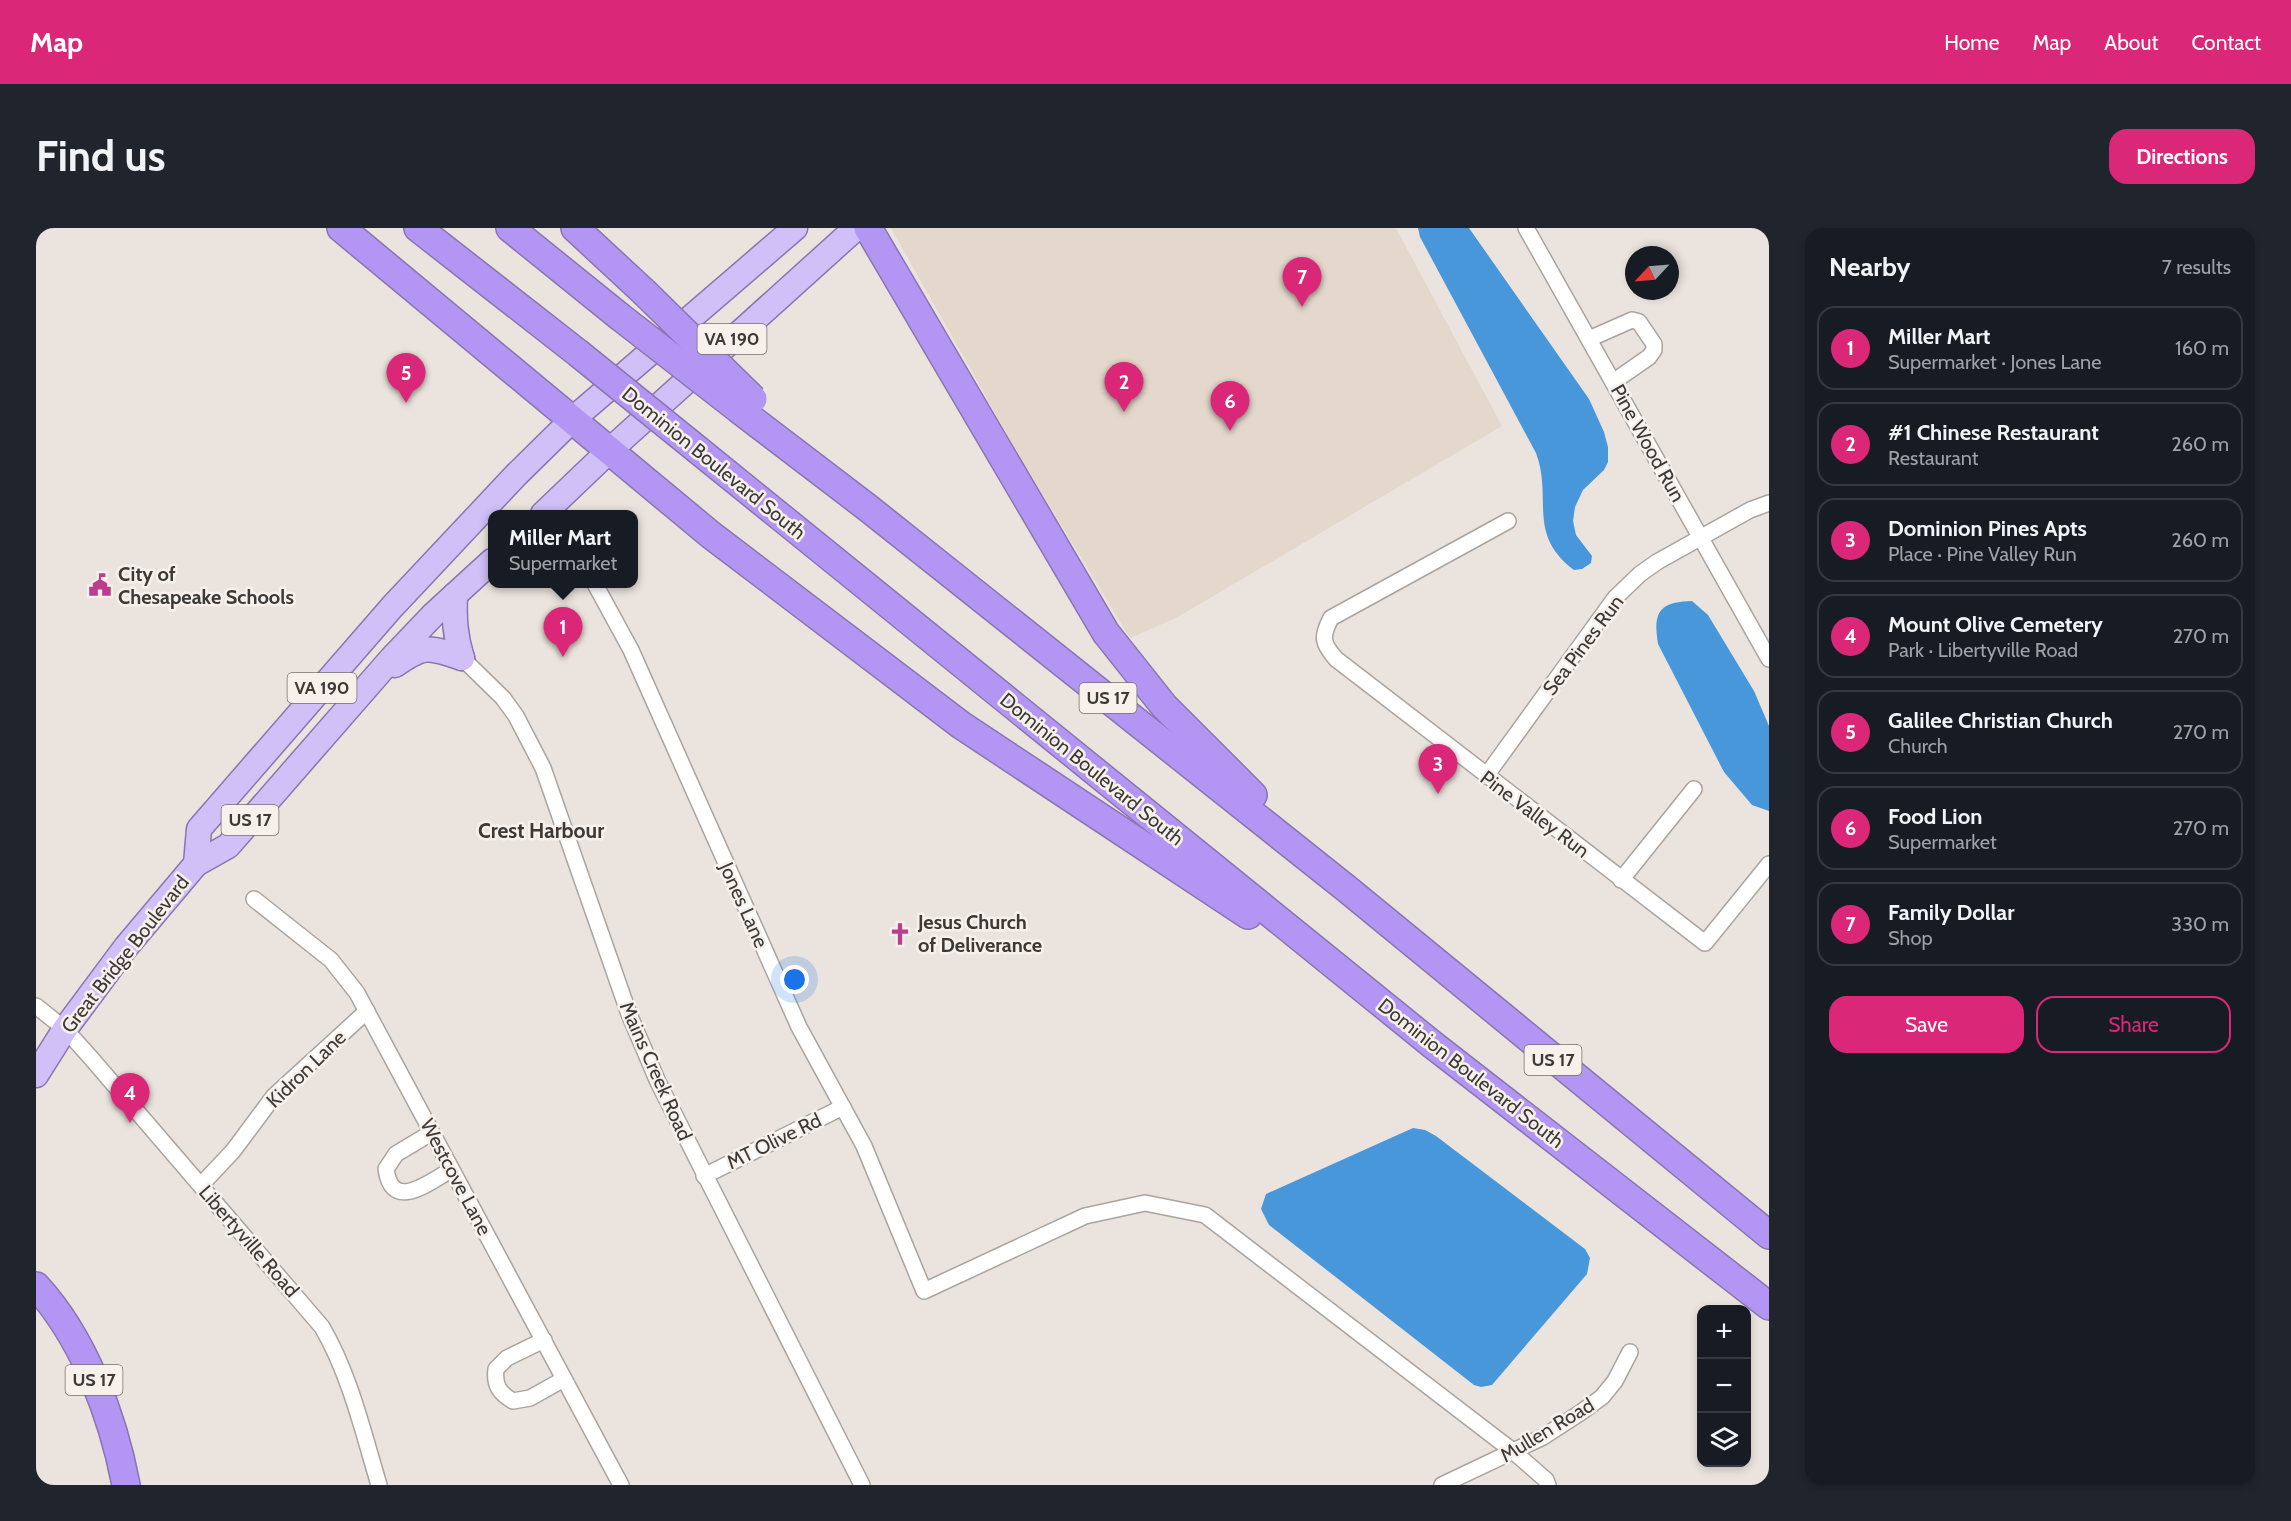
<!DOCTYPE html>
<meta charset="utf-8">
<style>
body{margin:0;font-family:Cabin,sans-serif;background:#20242c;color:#f1f3f6}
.controls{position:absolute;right:18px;bottom:18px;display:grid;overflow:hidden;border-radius:12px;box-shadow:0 3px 9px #0003}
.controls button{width:54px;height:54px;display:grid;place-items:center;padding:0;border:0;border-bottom:2px solid #363941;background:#171b24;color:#f1f3f6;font:30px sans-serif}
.compass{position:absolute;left:1589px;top:18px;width:54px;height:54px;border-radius:50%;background:#171b24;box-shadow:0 3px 9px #0003;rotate:244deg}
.you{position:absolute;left:759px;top:752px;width:21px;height:21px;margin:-15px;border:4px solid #fff;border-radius:50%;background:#1a73e8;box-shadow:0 0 0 9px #1a73e833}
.badge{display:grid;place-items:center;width:39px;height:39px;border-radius:50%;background:#db2777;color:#fff;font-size:20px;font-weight:700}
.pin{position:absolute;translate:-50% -50px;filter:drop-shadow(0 2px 3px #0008)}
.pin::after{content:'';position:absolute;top:32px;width:21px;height:18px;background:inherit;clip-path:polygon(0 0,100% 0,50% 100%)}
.popup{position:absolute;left:452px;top:282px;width:150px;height:78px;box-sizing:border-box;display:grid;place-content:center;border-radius:12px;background:#171b24;filter:drop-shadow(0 2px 4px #0005);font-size:20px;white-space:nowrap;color:#9ea1a6}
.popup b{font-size:22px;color:#f1f3f6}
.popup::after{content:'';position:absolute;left:50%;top:100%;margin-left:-12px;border:12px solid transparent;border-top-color:#171b24}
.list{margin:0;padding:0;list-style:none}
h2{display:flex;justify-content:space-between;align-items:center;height:78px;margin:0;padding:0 24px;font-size:26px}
h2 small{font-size:20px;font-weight:400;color:#9ea1a6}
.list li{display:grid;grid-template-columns:39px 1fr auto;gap:18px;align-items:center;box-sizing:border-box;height:84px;margin:0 12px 12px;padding:0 12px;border:2px solid #363941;border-radius:18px}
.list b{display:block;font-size:22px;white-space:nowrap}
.list p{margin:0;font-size:20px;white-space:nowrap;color:#9ea1a6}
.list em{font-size:20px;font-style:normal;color:#9ea1a6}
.actions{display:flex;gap:12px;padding:18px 24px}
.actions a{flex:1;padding:14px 0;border:2px solid #db2777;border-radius:18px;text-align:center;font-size:21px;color:#db2777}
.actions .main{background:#db2777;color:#fff}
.icon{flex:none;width:33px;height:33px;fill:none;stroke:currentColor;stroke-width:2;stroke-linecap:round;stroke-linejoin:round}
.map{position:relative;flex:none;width:1733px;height:1257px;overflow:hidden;border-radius:18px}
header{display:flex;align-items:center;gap:36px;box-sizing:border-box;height:84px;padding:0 30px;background:#db2777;color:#fff}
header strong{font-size:28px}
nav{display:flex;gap:33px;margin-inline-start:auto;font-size:21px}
.intro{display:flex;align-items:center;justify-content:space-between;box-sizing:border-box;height:144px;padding:0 36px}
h1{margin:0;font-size:42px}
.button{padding:15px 27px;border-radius:18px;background:#db2777;color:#fff;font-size:21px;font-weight:700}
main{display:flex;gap:36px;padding:0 36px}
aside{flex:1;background:#171b24;border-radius:18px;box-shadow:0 3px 9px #0003}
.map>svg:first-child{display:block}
.built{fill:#e4d7cc}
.water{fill:#4797da}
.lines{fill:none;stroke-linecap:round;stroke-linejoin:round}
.street-casing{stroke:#aaa49f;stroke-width:18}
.primary-casing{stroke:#8975b1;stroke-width:27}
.highway-casing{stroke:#8975b1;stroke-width:30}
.street{stroke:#fff;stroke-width:15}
.primary{stroke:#d1bff8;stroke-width:24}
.highway{stroke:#b395f3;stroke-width:27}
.highway-bridge-casing{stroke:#8975b1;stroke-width:30;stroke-linecap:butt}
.highway-bridge{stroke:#b395f3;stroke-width:27}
.labels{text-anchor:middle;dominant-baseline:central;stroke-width:5;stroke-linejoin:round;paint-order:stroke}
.shield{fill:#f8f1eb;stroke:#74706d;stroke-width:1.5}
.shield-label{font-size:18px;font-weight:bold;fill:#3c3937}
.street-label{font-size:20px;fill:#3c3937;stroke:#f8f1eb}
.poi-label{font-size:20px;font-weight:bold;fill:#3c3937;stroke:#f8f1eb;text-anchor:start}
.neighbourhood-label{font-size:21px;font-weight:bold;fill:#3c3937;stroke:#f8f1eb}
</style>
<header>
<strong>Map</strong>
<nav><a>Home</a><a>Map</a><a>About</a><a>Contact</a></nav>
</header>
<div class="intro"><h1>Find us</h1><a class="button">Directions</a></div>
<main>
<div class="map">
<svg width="1733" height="1257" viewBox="0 0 1733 1257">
<rect width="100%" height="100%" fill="#ebe4de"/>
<path class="built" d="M855 0H1360L1466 198 1140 390 1094 410 987 234Z"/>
<g class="water">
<path d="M1382 0H1433L1553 171 1568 204 1572 219V234L1568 242 1547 262 1539 279 1537 293 1540 307 1556 328 1555 335 1546 341 1538 342C1490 306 1517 270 1500 225L1384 9Z"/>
<path d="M1656 373 1672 387 1718 463 1733 498V583L1716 577 1688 544 1622 416C1617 385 1622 374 1656 373Z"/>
<path d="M1377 900 1389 902 1400 908 1549 1021 1554 1030 1551 1046 1456 1157 1445 1159 1438 1157 1233 997 1225 981 1230 966Z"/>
</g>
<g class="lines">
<g class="street-casing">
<g id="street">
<path d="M1490 0 1733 431"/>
<path d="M1553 111 1596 92 1603 94 1618 116V122L1613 129 1577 154"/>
<path d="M1472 293 1295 390C1285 409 1286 415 1300 431L1669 715 1733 636"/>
<path d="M559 356 595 422 763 799 828 918 888 1063 1049 988 1109 975 1169 987 1478 1224 1510 1252 1512 1257"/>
<path d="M426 430 467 470 480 488 507 540 593 786 622 854 826 1257"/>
<path d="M1450 548 1579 370 1604 346 1621 334 1714 282 1733 275"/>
<path d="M1585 652 1658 561"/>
<path d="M218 671 295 732 321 765 585 1257"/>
<path d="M0 778 29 801 55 830 286 1099C314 1147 327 1204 343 1257"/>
<path d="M395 905 360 926 350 941C356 985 393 954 415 942"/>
<path d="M668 948 807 879"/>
<path d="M165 957 197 923 238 868 331 783"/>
<path d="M508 1112 471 1130 460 1141C458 1157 463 1165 477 1173L494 1170 528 1151"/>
<path d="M1406 1257 1507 1209 1544 1185 1566 1169 1579 1153 1594 1124"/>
</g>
</g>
<g class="primary-casing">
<g id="primary">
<path d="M507 286 573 223 820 0"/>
<path d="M419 367C418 390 419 408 426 430"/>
<path d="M359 437C389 416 393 419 426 430"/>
<path d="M160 636 163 601 356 379 480 247 537 191 759 0"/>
<path d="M0 847 29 801 90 719 160 636 192 618 356 430 397 387 456 333"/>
</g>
</g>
<g class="highway-casing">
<g id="highway">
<path d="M305 0 675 307 925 497 1212 687"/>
<path d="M382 0 542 125"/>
<path d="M474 0 583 88"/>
<path d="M539 0 608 64"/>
<path d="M832 0 1070 405 1128 478 1217 567"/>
<path d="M705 183 832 280 1311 661 1733 1007"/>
<path d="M662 222 1397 817 1733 1078"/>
<path d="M0 1058C48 1110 77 1189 90 1257"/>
</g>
</g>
<use href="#street" class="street"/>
<use href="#primary" class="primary"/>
<use href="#highway" class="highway"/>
<g class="highway-bridge-casing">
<g id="highway-bridge">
<path d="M608 64 717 171"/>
<path d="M583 88 705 183"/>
<path d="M542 125 662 222"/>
</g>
</g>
<use href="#highway-bridge" class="highway-bridge"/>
</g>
<defs>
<g id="civic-bare" transform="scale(1.8)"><path d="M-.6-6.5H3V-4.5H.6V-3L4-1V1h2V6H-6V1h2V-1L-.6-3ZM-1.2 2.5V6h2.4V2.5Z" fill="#bb3e8d" stroke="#f8f1eb" stroke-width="2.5" paint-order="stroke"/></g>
<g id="church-bare" transform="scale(1.8)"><path d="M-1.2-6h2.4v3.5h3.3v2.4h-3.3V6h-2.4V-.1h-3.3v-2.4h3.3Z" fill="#bb3e8d" stroke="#f8f1eb" stroke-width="2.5" paint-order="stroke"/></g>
</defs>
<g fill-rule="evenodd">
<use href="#civic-bare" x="64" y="357"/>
<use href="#church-bare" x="864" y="706"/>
</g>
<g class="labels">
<g class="shield">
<rect x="661.5" y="96" width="69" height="30" rx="4.5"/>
<rect x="251.5" y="445" width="69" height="30" rx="4.5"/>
<rect x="1043.5" y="455" width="57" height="30" rx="4.5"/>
<rect x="185.5" y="577" width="57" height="30" rx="4.5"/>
<rect x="1488.5" y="817" width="57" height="30" rx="4.5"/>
<rect x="29.5" y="1137" width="57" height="30" rx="4.5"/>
</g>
<g class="shield-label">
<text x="696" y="111">VA 190</text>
<text x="286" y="460">VA 190</text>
<text x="1072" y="470">US 17</text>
<text x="214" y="592">US 17</text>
<text x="1517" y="832">US 17</text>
<text x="58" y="1152">US 17</text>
</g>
<g class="street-label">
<text transform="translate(1612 215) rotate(61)">Pine Wood Run</text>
<text transform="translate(678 235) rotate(39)">Dominion Boulevard South</text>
<text transform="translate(1547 417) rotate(-53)">Sea Pines Run</text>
<text transform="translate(1056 541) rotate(39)">Dominion Boulevard South</text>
<text transform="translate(1499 586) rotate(37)">Pine Valley Run</text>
<text transform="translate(708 677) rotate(66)">Jones Lane</text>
<text transform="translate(89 726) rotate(-52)">Great Bridge Boulevard</text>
<text transform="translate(270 841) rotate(-44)">Kidron Lane</text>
<text transform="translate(620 843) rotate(66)">Mains Creek Road</text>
<text transform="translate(1435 845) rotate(38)">Dominion Boulevard South</text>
<text transform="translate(738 913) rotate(-26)">MT Olive Rd</text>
<text transform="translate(420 949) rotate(62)">Westcove Lane</text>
<text transform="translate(213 1013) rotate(49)">Libertyville Road</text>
<text transform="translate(1511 1202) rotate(-31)">Mullen Road</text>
</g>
<g class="poi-label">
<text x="82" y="346">City of<tspan x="82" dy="23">Chesapeake Schools</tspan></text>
<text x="882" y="694">Jesus Church<tspan x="882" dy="23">of Deliverance</tspan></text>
</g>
<g class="neighbourhood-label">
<text x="505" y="602">Crest Harbour</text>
</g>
</g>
</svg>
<div class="controls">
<button>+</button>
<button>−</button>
<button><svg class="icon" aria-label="layers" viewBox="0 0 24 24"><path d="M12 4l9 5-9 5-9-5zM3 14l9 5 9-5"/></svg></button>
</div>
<svg class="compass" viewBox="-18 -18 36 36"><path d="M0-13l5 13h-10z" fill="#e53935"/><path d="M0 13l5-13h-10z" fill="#9ea1a6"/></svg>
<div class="you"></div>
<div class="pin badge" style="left:527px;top:429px">1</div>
<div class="popup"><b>Miller Mart</b>Supermarket</div>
<div class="pin badge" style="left:1088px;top:184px">2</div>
<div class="pin badge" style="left:1402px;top:566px">3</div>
<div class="pin badge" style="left:94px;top:895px">4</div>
<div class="pin badge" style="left:370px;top:175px">5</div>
<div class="pin badge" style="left:1194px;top:203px">6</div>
<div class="pin badge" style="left:1266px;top:79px">7</div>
</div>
<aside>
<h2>Nearby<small>7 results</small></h2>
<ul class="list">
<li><span class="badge">1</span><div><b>Miller Mart</b><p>Supermarket · Jones Lane</p></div><em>160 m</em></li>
<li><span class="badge">2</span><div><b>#1 Chinese Restaurant</b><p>Restaurant</p></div><em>260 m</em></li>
<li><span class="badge">3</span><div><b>Dominion Pines Apts</b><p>Place · Pine Valley Run</p></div><em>260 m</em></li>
<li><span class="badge">4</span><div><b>Mount Olive Cemetery</b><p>Park · Libertyville Road</p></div><em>270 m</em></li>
<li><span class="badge">5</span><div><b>Galilee Christian Church</b><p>Church</p></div><em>270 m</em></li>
<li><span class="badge">6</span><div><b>Food Lion</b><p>Supermarket</p></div><em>270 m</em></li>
<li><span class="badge">7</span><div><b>Family Dollar</b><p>Shop</p></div><em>330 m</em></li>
</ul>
<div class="actions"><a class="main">Save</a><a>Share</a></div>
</aside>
</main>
